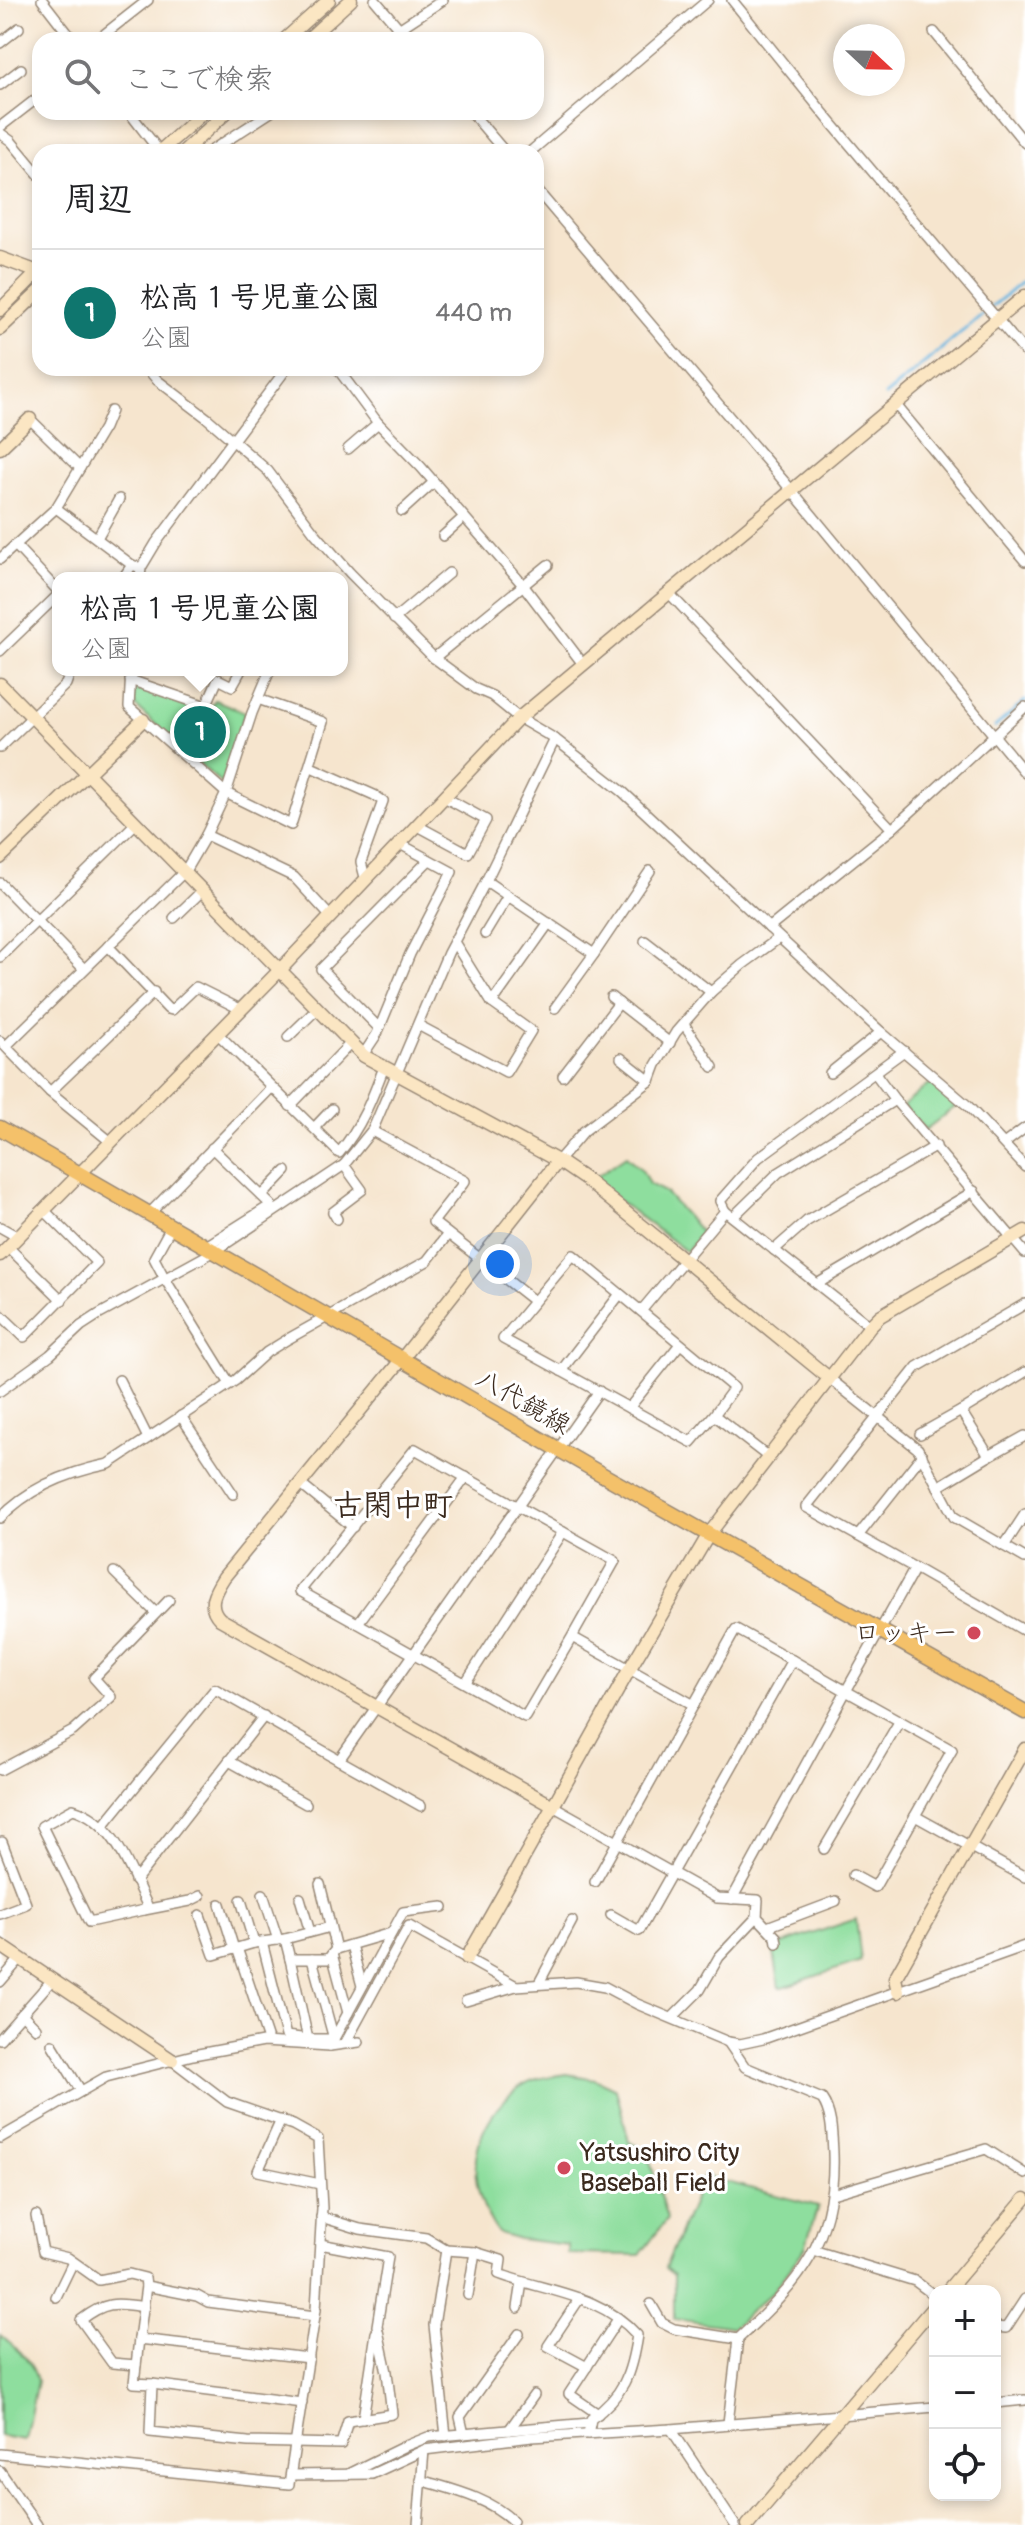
<!DOCTYPE html>
<html lang="ja">
<meta charset="utf-8">
<style>
body{margin:0;font-family:Pangolin,"Klee One",sans-serif;background:#f6f6f6;color:#202124}
.controls{position:absolute;right:24px;bottom:24px;display:grid;overflow:hidden;border-radius:16px;box-shadow:0 4px 12px #0003}
.controls button{width:72px;height:72px;display:grid;place-items:center;padding:0;border:0;border-bottom:2px solid #e0e0e0;background:#fff;color:#202124;font:40px sans-serif}
.compass{position:absolute;left:833px;top:24px;width:72px;height:72px;border-radius:50%;background:#fff;box-shadow:0 4px 12px #0003;rotate:112deg}
.you{position:absolute;left:500px;top:1264px;width:28px;height:28px;margin:-20px;border:6px solid #fff;border-radius:50%;background:#1a73e8;box-shadow:0 0 0 12px #1a73e833}
.badge{display:grid;place-items:center;width:52px;height:52px;border-radius:50%;background:#0f766e;color:#fff;font-size:26px;font-weight:700}
.pin{position:absolute;translate:-50% -50%;border:4px solid #fff;box-shadow:0 2px 8px #0006}
.popup{position:absolute;left:52px;top:572px;width:296px;height:104px;box-sizing:border-box;display:grid;place-content:center;border-radius:16px;background:#fff;filter:drop-shadow(0 2px 6px #0005);font-size:26px;white-space:nowrap;color:#757577}
.popup b{font-size:30px;color:#202124}
.popup::after{content:'';position:absolute;left:50%;top:100%;margin-left:-16px;border:16px solid transparent;border-top-color:#fff}
.list{margin:0;padding:0;list-style:none}
h2{display:flex;justify-content:space-between;align-items:center;height:104px;margin:0;padding:0 32px;font-size:34px}
h2 small{font-size:26px;font-weight:400;color:#757577}
.list li{display:grid;grid-template-columns:52px 1fr auto;gap:24px;align-items:center;box-sizing:border-box;height:128px;padding:0 32px;border-top:2px solid #e0e0e0}
.list b{display:block;font-size:30px;white-space:nowrap}
.list p{margin:0;font-size:26px;white-space:nowrap;color:#757577}
.list em{font-size:26px;font-style:normal;color:#757577}
.icon{flex:none;width:44px;height:44px;fill:none;stroke:currentColor;stroke-width:2;stroke-linecap:round;stroke-linejoin:round}
.map{position:relative;flex:none;width:1025px;height:2525px;overflow:hidden}
.search{position:absolute;background:#fff;box-shadow:0 4px 12px #0003;left:32px;top:32px;width:512px;height:88px;display:flex;align-items:center;gap:20px;box-sizing:border-box;padding:0 28px;border-radius:24px;color:#757577;font-size:30px}
.panel{position:absolute;background:#fff;box-shadow:0 4px 12px #0003;left:32px;top:144px;width:512px;height:232px;border-radius:24px}
.map>svg:first-child{display:block}
.green{fill:#8ede9e;stroke:#64845e;stroke-width:2}
.lines{fill:none;stroke-linecap:round;stroke-linejoin:round}
.stream{stroke:#64b4df;stroke-width:3}
.street-casing{stroke:#988876;stroke-width:12}
.secondary-casing{stroke:#988876;stroke-width:15}
.primary-casing{stroke:#988876;stroke-width:17}
.street{stroke:#fff;stroke-width:9}
.secondary{stroke:#fbe6c3;stroke-width:12}
.primary{stroke:#f4c16a;stroke-width:14}
.poi-dot{fill:#d1495b;stroke:#fff;stroke-width:3}
.labels{text-anchor:middle;dominant-baseline:central;stroke-width:6;stroke-linejoin:round;paint-order:stroke}
.street-label{font-size:26px;fill:#3b2a1e;stroke:#fff}
.poi-label{font-size:26px;fill:#3b2a1e;stroke:#fff;text-anchor:end}
.quarter-label{font-size:30px;font-weight:bold;fill:#3b2a1e;stroke:#fff}
</style>
<div class="map">
<svg width="1025" height="2525" viewBox="0 0 1025 2525">
<rect width="100%" height="100%" fill="#fff"/>
<filter id="ink" filterUnits="userSpaceOnUse"><feTurbulence type="fractalNoise" baseFrequency=".0125" numOctaves="2"/><feDisplacementMap in="SourceGraphic" scale="16" xChannelSelector="R" yChannelSelector="G"/><feConvolveMatrix kernelMatrix="1 2 1 2 8 2 1 2 1" color-interpolation-filters="sRGB"/></filter>
<filter id="wash" filterUnits="userSpaceOnUse"><feTurbulence type="fractalNoise" baseFrequency=".006" numOctaves="4" result="noise"/><feDisplacementMap in="SourceGraphic" scale="32" xChannelSelector="R" yChannelSelector="G"/><feGaussianBlur stdDeviation="1.8" result="paint"/><feColorMatrix in="noise" values="0 0 0 0 0 0 0 0 0 0 0 0 0 0 0 0 0 1.4 0 .05"/><feComposite in="paint" operator="in"/></filter>
<g filter="url(#wash)">
<rect width="100%" height="100%" fill="#f6e5ce"/>
<g class="green">
<path d="M134 684 209 709 215 700 245 712 222 784 134 705Z"/>
<path d="M933 1081 959 1104 925 1130 903 1106Z"/>
<path d="M626 1156 642 1170 649 1184 665 1192 701 1232 687 1252 591 1180Z"/>
<path d="M856 1919 861 1961 780 1988 773 1947Z"/>
<path d="M567 2074 595 2079 616 2089 629 2142 647 2151 667 2219 640 2255 568 2254V2245L519 2239 498 2233C472 2194 466 2153 494 2113 504 2100 515 2087 531 2081 542 2077 556 2076 567 2074Z"/>
<path d="M704 2176 818 2206 805 2248 773 2291 733 2327 674 2319V2275L665 2268Z"/>
<path d="M0 2335C16 2349 32 2359 37 2381L25 2440 0 2436Z"/>
</g>
<g class="lines">
<g class="stream">
<path d="M885 396 1025 279"/>
<path d="M995 727 1025 701"/>
</g>
</g>
</g>
<g filter="url(#ink)">
<g class="lines">
<g class="street-casing">
<g id="street">
<path d="M42 0 73 40"/>
<path d="M375 0 409 40"/>
<path d="M732 0 829 120 1025 352"/>
<path d="M934 32 1025 143"/>
<path d="M97 40 148 0"/>
<path d="M382 40 443 0"/>
<path d="M0 43 19 28"/>
<path d="M0 85 21 69"/>
<path d="M129 112 160 152"/>
<path d="M471 112 505 152"/>
<path d="M0 127 40 96"/>
<path d="M0 133 11 141 40 176"/>
<path d="M209 152 271 112"/>
<path d="M530 152 708 0"/>
<path d="M536 189 793 492 1025 773"/>
<path d="M147 368 157 380 207 418 268 471 314 532 350 573 434 658 476 689 492 696 519 718 555 739 623 792 881 1032 968 1106 1025 1167"/>
<path d="M337 368 378 423 421 467 523 585 583 664"/>
<path d="M896 405 1025 561"/>
<path d="M348 449 378 423"/>
<path d="M80 468 104 428 111 411"/>
<path d="M56 508 132 565 141 568"/>
<path d="M402 511 434 482"/>
<path d="M443 536 464 517"/>
<path d="M97 538 119 499"/>
<path d="M15 545 58 591"/>
<path d="M0 559 56 508 80 468 30 419"/>
<path d="M123 578 132 565"/>
<path d="M140 578 141 568 156 543 287 368"/>
<path d="M668 592 892 829"/>
<path d="M394 619 449 573"/>
<path d="M0 651 58 595"/>
<path d="M434 658 548 565"/>
<path d="M131 670 129 707 226 793 291 825 323 722 258 699"/>
<path d="M130 680 206 706 218 679 232 686 241 670"/>
<path d="M0 748 66 684 71 670"/>
<path d="M311 767 374 795 383 801 361 862 366 881"/>
<path d="M418 826 468 853 486 820 446 798"/>
<path d="M206 835 294 877 330 916"/>
<path d="M486 881 594 954 650 871"/>
<path d="M0 883 83 968"/>
<path d="M174 918 203 890"/>
<path d="M769 928 892 829 1025 707"/>
<path d="M485 934 508 896"/>
<path d="M645 941 711 992"/>
<path d="M454 942 492 1003 549 923"/>
<path d="M108 946 168 1009 172 1010 196 987 240 1009"/>
<path d="M0 957 136 823"/>
<path d="M611 997 670 1043"/>
<path d="M555 1008 594 954"/>
<path d="M684 1024 713 1067"/>
<path d="M418 1025 506 1072 531 1031 492 1003"/>
<path d="M379 1028 321 969 429 860"/>
<path d="M217 1033 339 1153C361 1127 372 1099 384 1067"/>
<path d="M288 1037 317 1009"/>
<path d="M0 1041 50 1092 111 1142"/>
<path d="M6 1046 185 871 206 835 226 793 252 713 270 670"/>
<path d="M363 1055 377 1034 410 954 452 872 400 844"/>
<path d="M621 1058 650 1081"/>
<path d="M830 1073 881 1032"/>
<path d="M875 1073 895 1100 1025 1253"/>
<path d="M563 1076 619 1003"/>
<path d="M50 1092 154 992"/>
<path d="M290 1106 351 1043"/>
<path d="M314 1128 332 1109"/>
<path d="M372 1131 465 1181 433 1222 534 1301"/>
<path d="M1005 1143 1025 1128"/>
<path d="M558 1161 584 1131 650 1081 656 1065 676 1032 711 992 742 965 779 938"/>
<path d="M262 1196 286 1171"/>
<path d="M725 1211 720 1201 758 1158 904 1051"/>
<path d="M149 1214 271 1088"/>
<path d="M733 1217 778 1173 895 1100"/>
<path d="M337 1219 333 1212 362 1190 344 1165 373 1129 448 953 486 881 555 739"/>
<path d="M0 1227 18 1237"/>
<path d="M171 1227 154 1258 165 1279 230 1384"/>
<path d="M206 1246 271 1205 212 1148"/>
<path d="M8 1247 62 1300"/>
<path d="M774 1250 807 1221 936 1146"/>
<path d="M817 1284 974 1191"/>
<path d="M641 1311 725 1211 870 1326"/>
<path d="M0 1314 24 1337 97 1263 44 1210"/>
<path d="M561 1371 620 1294"/>
<path d="M1025 1372 961 1411 989 1456 1025 1436"/>
<path d="M829 1378 918 1449 954 1517 1004 1546"/>
<path d="M119 1380 148 1438"/>
<path d="M0 1391 50 1355 81 1326 98 1315 215 1251 344 1165"/>
<path d="M629 1408 680 1344"/>
<path d="M714 1415 734 1388 573 1255 503 1339 691 1442 714 1415 767 1456"/>
<path d="M181 1416 233 1494"/>
<path d="M920 1434 961 1411"/>
<path d="M300 1484 353 1527"/>
<path d="M938 1487 989 1456"/>
<path d="M1025 1514 1004 1546 1025 1558"/>
<path d="M0 1518C28 1488 69 1472 109 1464L236 1380 267 1352 288 1339 427 1261 448 1234"/>
<path d="M858 1536 922 1455"/>
<path d="M915 1568 806 1507 917 1367 1025 1304"/>
<path d="M114 1572 156 1613"/>
<path d="M358 1623 466 1477"/>
<path d="M572 1637 615 1561 415 1449 300 1591 525 1717 572 1637 694 1705"/>
<path d="M466 1682 563 1532"/>
<path d="M229 1761 306 1804"/>
<path d="M0 1770 73 1731 111 1697 94 1678 169 1600"/>
<path d="M421 1806 339 1760 599 1391"/>
<path d="M553 1806 717 1898 758 1900 757 1917 776 1937 777 1943"/>
<path d="M73 1809C115 1821 130 1870 147 1905L144 1910 89 1922 42 1826Z"/>
<path d="M915 1816 1025 1877"/>
<path d="M103 1826 215 1689 339 1760"/>
<path d="M0 1844 2 1842 26 1904 0 1914"/>
<path d="M824 1849 899 1722"/>
<path d="M853 1875 875 1887 952 1750 846 1691 915 1568 1025 1631"/>
<path d="M135 1881 264 1716"/>
<path d="M595 1882 736 1629 792 1660 639 1931 611 1915"/>
<path d="M320 1884 336 1949 391 1933"/>
<path d="M263 1894 278 1940"/>
<path d="M300 1898 310 1932"/>
<path d="M732 1899 846 1691 792 1660"/>
<path d="M241 1900 254 1943"/>
<path d="M220 1904 234 1949"/>
<path d="M144 1910 190 1901 200 1896"/>
<path d="M200 1915 214 1955 254 1943 285 1939"/>
<path d="M330 1927 285 1939 290 1959H328L336 1949"/>
<path d="M767 1927 836 1901"/>
<path d="M262 1942 286 2036 308 2039"/>
<path d="M351 1945 362 1986"/>
<path d="M237 1948 267 2037"/>
<path d="M332 1954 348 2013"/>
<path d="M290 1959 308 2039H334L312 1959"/>
<path d="M0 1982 20 1959"/>
<path d="M539 1983 572 1921"/>
<path d="M466 2001 516 1986 576 1982 605 1987 637 2004 728 2042 740 2044 763 2039 1025 1946"/>
<path d="M22 2014 36 2028"/>
<path d="M673 2017 700 1990 719 1957 757 1917"/>
<path d="M0 2039 52 1980"/>
<path d="M346 2042 409 1926 516 1986"/>
<path d="M728 2042 745 2067 822 2099C832 2113 832 2135 833 2153 836 2241 800 2282 738 2339L728 2423"/>
<path d="M52 2044 81 2091"/>
<path d="M330 2046 403 1912 443 1907"/>
<path d="M281 2120 258 2171 320 2184"/>
<path d="M0 2138 106 2077 193 2055 263 2042 330 2046 359 2042"/>
<path d="M832 2194 986 2149 1025 2174"/>
<path d="M36 2216 43 2252 68 2258 99 2280 129 2274 145 2278 146 2286"/>
<path d="M321 2217 360 2229 426 2238 446 2250 475 2252 501 2260 499 2274C547 2292 601 2294 637 2335 631 2374 624 2395 591 2419L588 2434"/>
<path d="M816 2251 915 2281 935 2296"/>
<path d="M468 2295 475 2252"/>
<path d="M56 2297 73 2262"/>
<path d="M580 2298 548 2346 587 2367"/>
<path d="M651 2304 662 2323 674 2329 738 2339"/>
<path d="M518 2308 522 2282"/>
<path d="M995 2327 1006 2328 1025 2299"/>
<path d="M139 2339 146 2286 197 2296 208 2302 315 2316"/>
<path d="M309 2358 139 2339 134 2383 152 2384 150 2432 248 2442 341 2444 348 2421 392 2414 387 2372 377 2326 388 2257 320 2244"/>
<path d="M136 2365 112 2363 81 2320C104 2302 115 2302 144 2307"/>
<path d="M152 2384 302 2403"/>
<path d="M995 2403 1025 2400"/>
<path d="M598 2414 569 2394 618 2319"/>
<path d="M363 2419 376 2333"/>
<path d="M671 2429 735 2525"/>
<path d="M509 2430 534 2395"/>
<path d="M464 2434 460 2417 519 2334"/>
<path d="M446 2436 434 2325 446 2250"/>
<path d="M0 2454 289 2484 316 2309 322 2208 318 2139 293 2125 227 2102 172 2060"/>
<path d="M0 2471 37 2525"/>
<path d="M350 2473 403 2447 428 2437 590 2423"/>
<path d="M291 2475 372 2474 424 2450 532 2437 671 2429 935 2407"/>
<path d="M421 2480C453 2490 487 2497 513 2521"/>
<path d="M418 2525 424 2450"/>
</g>
</g>
<g class="secondary-casing">
<g id="secondary">
<path d="M284 40 329 0"/>
<path d="M307 40 351 0"/>
<path d="M159 152 204 112"/>
<path d="M183 152 227 112"/>
<path d="M0 258 38 272"/>
<path d="M0 310 40 270"/>
<path d="M0 329 40 291"/>
<path d="M0 448 30 419"/>
<path d="M0 684 364 1056 558 1161 586 1180 829 1378"/>
<path d="M0 858 143 720"/>
<path d="M558 1161 402 1359 224 1577C215 1591 206 1605 220 1619L553 1806 629 1670 709 1534 870 1326 880 1316 1025 1231"/>
<path d="M0 1255 279 971 519 718 1025 296"/>
<path d="M0 1945 172 2060"/>
<path d="M467 1958 553 1806"/>
<path d="M898 1992 895 1978 1025 1749"/>
<path d="M947 2291 1025 2199"/>
<path d="M748 2525 935 2305"/>
</g>
</g>
<g class="primary-casing">
<path id="primary" d="M0 1128 596 1471 1025 1712"/>
</g>
<use href="#street" class="street"/>
<use href="#secondary" class="secondary"/>
<use href="#primary" class="primary"/>
</g>
</g>
<g class="poi-dot">
<circle cx="974" cy="1633" r="8"/>
<circle cx="564" cy="2168" r="8"/>
</g>
<g class="labels">
<g class="street-label">
<text transform="translate(523 1402) rotate(30)">八代鏡線</text>
</g>
<g class="poi-label">
<text x="958" y="1633">ロッキー</text>
<text x="580" y="2153" text-anchor="start">Yatsushiro City<tspan x="580" dy="30">Baseball Field</tspan></text>
</g>
<g class="quarter-label">
<text x="393" y="1505">古閑中町</text>
</g>
</g>
</svg>
<div class="controls">
<button>+</button>
<button>−</button>
<button><svg class="icon" aria-label="locate" viewBox="0 0 24 24"><circle cx="12" cy="12" r="6"/><path d="M12 2v4M12 18v4M2 12h4M18 12h4"/></svg></button>
</div>
<svg class="compass" viewBox="-18 -18 36 36"><path d="M0-13l5 13h-10z" fill="#e53935"/><path d="M0 13l5-13h-10z" fill="#757577"/></svg>
<div class="you"></div>
<div class="pin badge" style="left:200px;top:732px">1</div>
<div class="popup"><b>松高１号児童公園</b>公園</div>
<div class="search"><svg class="icon" aria-label="search" viewBox="0 0 24 24"><circle cx="10" cy="10" r="6"/><path d="M15 15l6 6"/></svg>ここで検索</div>
<section class="panel">
<h2>周辺<small></small></h2>
<ul class="list">
<li><span class="badge">1</span><div><b>松高１号児童公園</b><p>公園</p></div><em>440 m</em></li>
</ul>
</section>
</div>
